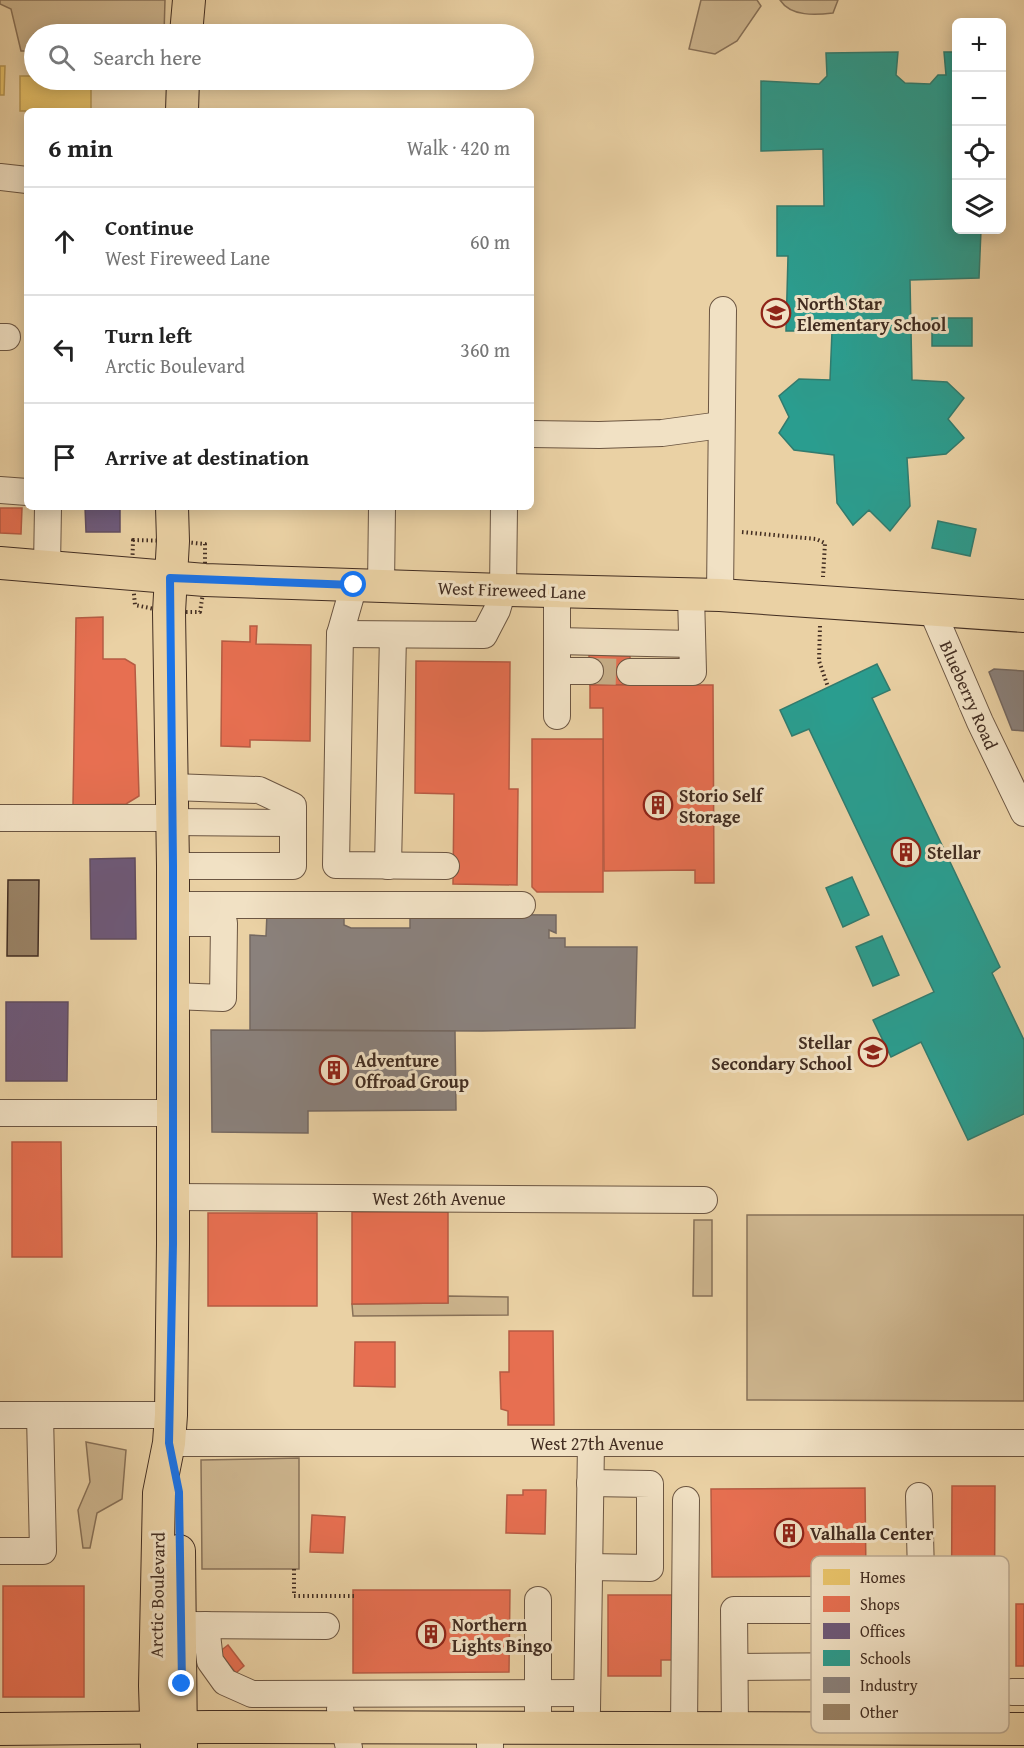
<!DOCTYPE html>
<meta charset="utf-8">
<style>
body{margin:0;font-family:"Gentium Book Plus",serif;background:#f6f6f6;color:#222}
.controls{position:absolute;right:18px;top:18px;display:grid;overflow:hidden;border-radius:9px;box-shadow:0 3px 15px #0003}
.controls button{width:54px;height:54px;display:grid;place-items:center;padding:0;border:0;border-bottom:2px solid #e0e0e0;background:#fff;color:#222;font:30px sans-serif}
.stop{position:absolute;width:18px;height:18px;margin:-14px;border:4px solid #1a73e8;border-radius:50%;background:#fff}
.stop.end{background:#1a73e8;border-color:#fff;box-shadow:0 2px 6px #0008}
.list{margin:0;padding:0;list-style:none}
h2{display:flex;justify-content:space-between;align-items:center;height:78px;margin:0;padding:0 24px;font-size:26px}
h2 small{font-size:20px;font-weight:400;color:#767676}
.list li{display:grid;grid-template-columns:39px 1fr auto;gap:18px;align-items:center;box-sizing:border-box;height:108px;padding:0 24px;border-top:2px solid #e0e0e0}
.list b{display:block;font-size:22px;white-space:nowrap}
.list p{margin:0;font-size:20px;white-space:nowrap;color:#767676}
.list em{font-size:20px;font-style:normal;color:#767676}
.icon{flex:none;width:33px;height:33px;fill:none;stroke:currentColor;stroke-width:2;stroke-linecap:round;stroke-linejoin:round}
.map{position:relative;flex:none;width:1024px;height:1748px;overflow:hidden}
.search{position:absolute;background:#fff;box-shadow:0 3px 15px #0003;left:24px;top:24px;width:510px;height:66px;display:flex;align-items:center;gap:15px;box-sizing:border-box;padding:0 21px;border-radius:33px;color:#767676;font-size:22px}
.panel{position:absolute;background:#fff;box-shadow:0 3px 15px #0003;left:24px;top:108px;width:510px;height:402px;border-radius:9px}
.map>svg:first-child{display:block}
.green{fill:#cdb58e;stroke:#887158;stroke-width:1.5}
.homes{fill:#e9c46a;stroke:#b79754;stroke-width:1.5}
.shops{fill:#e76f51;stroke:#b65b43;stroke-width:1.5}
.offices{fill:#6d597a;stroke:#604c5f;stroke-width:1.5}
.schools{fill:#2a9d8f;stroke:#317b6e;stroke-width:1.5}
.industry{fill:#8a817c;stroke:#746861;stroke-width:1.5}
.building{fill:#998265;stroke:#422d21;stroke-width:1.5}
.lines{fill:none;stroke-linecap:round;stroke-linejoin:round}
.minor-tunnel{stroke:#c8b08a;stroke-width:26;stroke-dasharray:26 13;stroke-linecap:butt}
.minor-casing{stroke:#6c5642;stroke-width:28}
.major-casing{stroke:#422d21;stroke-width:34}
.path{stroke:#422d21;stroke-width:4;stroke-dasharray:1.5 3;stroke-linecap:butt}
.minor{stroke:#f1e1c4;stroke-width:26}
.major{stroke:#ead1a4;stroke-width:32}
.route{stroke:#1a73e8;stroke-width:8}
.labels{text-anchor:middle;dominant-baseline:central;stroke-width:6;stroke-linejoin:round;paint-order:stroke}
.poi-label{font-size:18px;font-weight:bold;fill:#422d21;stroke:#f1e1c4;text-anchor:start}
.street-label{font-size:18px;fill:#422d21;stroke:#f1e1c4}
.key{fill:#f1e1c4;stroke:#bcab93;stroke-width:1.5}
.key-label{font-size:16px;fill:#422d21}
</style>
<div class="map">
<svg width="1024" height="1748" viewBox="0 0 1024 1748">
<rect width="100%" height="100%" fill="#ead1a4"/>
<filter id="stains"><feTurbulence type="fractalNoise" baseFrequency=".00333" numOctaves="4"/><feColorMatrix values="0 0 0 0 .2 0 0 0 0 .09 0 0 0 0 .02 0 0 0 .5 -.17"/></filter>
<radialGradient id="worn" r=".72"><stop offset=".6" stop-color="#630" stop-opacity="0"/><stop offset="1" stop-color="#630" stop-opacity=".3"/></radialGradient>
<g class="green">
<path d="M0 0H165L164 34H34V51H21L11 9 0 4Z"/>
<path d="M701 0H757L761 6 737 41 715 54 689 49Z"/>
<path d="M780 0H838L833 13C816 15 791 17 780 0Z"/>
<path d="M747 1215H1024V1401L747 1400Z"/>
<path d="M694 1220H712V1296H693Z"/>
<path d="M448 1296 508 1297V1315L353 1316 352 1304 448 1303Z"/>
<path d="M86 1442 126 1450 122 1499 97 1513 90 1548H83L78 1510 90 1482Z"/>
<path d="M299 1458V1569H202L201 1460Z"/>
</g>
<g class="homes">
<path d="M0 66H5L4 95H0Z"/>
<path d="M20 76H34V80H91V111H20Z"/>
</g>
<g class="shops">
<path d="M0 508H22L21 534 0 533Z"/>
<path d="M103 617V659H125L135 665 139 796 126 804 73 805 76 618Z"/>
<path d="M250 626H257L256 644 311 645 310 741 250 740V747L221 746 222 641 250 642Z"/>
<path d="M589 655 630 656V685H590Z"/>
<path d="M416 661 510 662 509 789H518L517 885 453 884 454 794 415 793Z"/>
<path d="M590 685H713L714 883H695V870L604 871 603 708H590Z"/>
<path d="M532 739H603V892H537L532 887Z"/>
<path d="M12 1142H61L62 1257H12Z"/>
<path d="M352 1212H448V1303L352 1304Z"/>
<rect x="208" y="1213" width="109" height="93"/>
<path d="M509 1331H553L554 1425H508V1411L501 1409 500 1372H509Z"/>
<path d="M355 1342H395V1387L354 1386Z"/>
<path d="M952 1486H995L994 1699H951Z"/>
<path d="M865 1488 866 1576 712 1577 711 1489Z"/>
<path d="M523 1490H546L545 1534 506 1533 507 1495H523Z"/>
<path d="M312 1515 345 1517 343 1553 310 1552Z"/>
<rect x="3" y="1586" width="81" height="111"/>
<path d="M353 1590H510L509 1672 353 1673Z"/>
<path d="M608 1595H675V1660H661V1676H608Z"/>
<rect x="1016" y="1604" width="8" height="62"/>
<path d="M228 1645 244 1666 236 1673 219 1652Z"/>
</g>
<g class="offices">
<path d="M85 507H120V532H86Z"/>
<path d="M135 858 136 939H91L90 859Z"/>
<path d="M6 1002H68L67 1081H6Z"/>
</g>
<g class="schools">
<path d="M898 52 896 75 905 83 930 84 938 75H946L944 52H956V230H981L979 278 910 280 912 380 947 382 964 398 948 419 964 438 946 454 907 458 910 506 890 531 869 510 853 525 837 503 834 455 794 450 779 433 789 417 779 396 799 379 830 380 832 331H786L788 256H777V206H824L823 149 761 151V81L819 84 827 76 826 53Z"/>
<rect x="932" y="318" width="40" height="28"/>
<path d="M938 521 976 529 970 556 932 548Z"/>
<path d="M877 664 890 690 872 698 1000 967 992 973 1024 1040V1114L968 1140 921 1042 891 1057 873 1020 934 992 809 729 792 736 780 710Z"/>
<path d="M852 877 869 915 843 927 826 888Z"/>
<path d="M882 936 899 975 873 986 856 947Z"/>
</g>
<g class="industry">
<path d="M994 669 1024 671V731L1012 730 989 672Z"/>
<path d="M267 913 344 914V925L351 928H410V914L556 915V933L549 930V938H565V947H637L635 1028 482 1031 250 1030V935L266 936Z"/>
<path d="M211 1030 455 1031 456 1110 308 1111V1133L212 1132Z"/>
</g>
<path class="building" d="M8 880H39L38 956H7Z"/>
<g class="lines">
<path class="minor-tunnel" d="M590 671 630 672"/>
<g class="minor-casing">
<g id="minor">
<path d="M0 177 27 180"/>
<path d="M0 337H7"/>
<path d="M531 434 599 435 662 433 721 425"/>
<path d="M0 490 27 492"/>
<path d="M47 567 48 507"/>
<path d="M354 585 340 634 336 865 446 866"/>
<path d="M381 586 382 507"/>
<path d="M557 591V716"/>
<path d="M720 595 723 310"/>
<path d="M931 608 980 722 1024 813"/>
<path d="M340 634 484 635 497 610 503 590 504 507"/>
<path d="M557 641 692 644"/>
<path d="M557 671H590"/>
<path d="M630 672H693L691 595"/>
<path d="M172 787 259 790 293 806V866H173"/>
<path d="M0 818H172"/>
<path d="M172 822 293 823"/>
<path d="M388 866 393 635"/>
<path d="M173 905H522"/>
<path d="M173 923H224L223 998 173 996"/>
<path d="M0 1113H173"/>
<path d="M173 1197 704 1200"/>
<path d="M0 1415H171"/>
<path d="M169 1443H1024"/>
<path d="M919 1496 925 1729"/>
<path d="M0 1551H43L40 1415"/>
<path d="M589 1567 650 1568V1484L590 1483"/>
<path d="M190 1625 326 1626"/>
<path d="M206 1625 210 1661 225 1682 252 1694 587 1693"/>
<path d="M735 1667 866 1666"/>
<path d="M1012 1692H1024"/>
<path d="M340 1709 349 1748"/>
<path d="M587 1710 591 1443"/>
<path d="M490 1729V1748"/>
<path d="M538 1729V1600"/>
<path d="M684 1729 686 1500"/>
<path d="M735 1729 734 1610H866V1729"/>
</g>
</g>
<g class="major-casing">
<g id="major">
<path d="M186 34 189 0"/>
<path d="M182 111 183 80"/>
<path d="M0 563 205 580 503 590 720 595 1024 616"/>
<path d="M179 1551 181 1747"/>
<path d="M0 1729 209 1727 1024 1729"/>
<path d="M157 1748 155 1686 159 1493 169 1443 171 1415 173 1244V866L169 612 173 541 172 507"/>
</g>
</g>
<g class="path">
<path d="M742 532 816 539 825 543 823 577"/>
<path d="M133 540 173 541 205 544V580L200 612H169L135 605 132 574Z"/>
<path d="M820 626 819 661 828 687"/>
<path d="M294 1569V1596H354"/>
</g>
<use href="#minor" class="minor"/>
<use href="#major" class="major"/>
</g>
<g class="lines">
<path class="route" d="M182 1684 179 1492 169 1443 173 1244V866L170 578 354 585"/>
</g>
<defs>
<g id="school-ring" transform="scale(1.5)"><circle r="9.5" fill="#f1e1c4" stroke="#8f2418" stroke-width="1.5"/><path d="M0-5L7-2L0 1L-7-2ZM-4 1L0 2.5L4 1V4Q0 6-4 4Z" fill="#8f2418"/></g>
<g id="building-ring" transform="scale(1.5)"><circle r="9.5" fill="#f1e1c4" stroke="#8f2418" stroke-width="1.5"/><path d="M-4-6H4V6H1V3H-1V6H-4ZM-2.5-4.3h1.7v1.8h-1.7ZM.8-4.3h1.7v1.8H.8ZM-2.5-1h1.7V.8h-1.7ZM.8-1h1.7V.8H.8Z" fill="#8f2418"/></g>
</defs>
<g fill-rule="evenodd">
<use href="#school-ring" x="776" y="313"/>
<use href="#building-ring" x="658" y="805"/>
<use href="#building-ring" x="906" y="852"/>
<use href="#school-ring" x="873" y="1052"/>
<use href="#building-ring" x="334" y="1070"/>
<use href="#building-ring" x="789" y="1533"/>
<use href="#building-ring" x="431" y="1634"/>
</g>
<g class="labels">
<g class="poi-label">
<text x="797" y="303">North Star<tspan x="797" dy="21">Elementary School</tspan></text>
<text x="679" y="795">Storio Self<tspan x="679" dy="21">Storage</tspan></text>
<text x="927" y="852">Stellar</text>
<text x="852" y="1042" text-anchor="end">Stellar<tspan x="852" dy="21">Secondary School</tspan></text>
<text x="355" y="1060">Adventure<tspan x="355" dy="21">Offroad Group</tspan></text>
<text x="810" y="1533">Valhalla Center</text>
<text x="452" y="1624">Northern<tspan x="452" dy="21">Lights Bingo</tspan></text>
</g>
<g class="street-label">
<text transform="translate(512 590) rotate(2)">West Fireweed Lane</text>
<text transform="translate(969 695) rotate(66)">Blueberry Road</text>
<text x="439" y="1198">West 26th Avenue</text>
<text x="597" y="1443">West 27th Avenue</text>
<text transform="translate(157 1595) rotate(-89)">Arctic Boulevard</text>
</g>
</g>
<rect x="811" y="1556" width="198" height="177" rx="9" class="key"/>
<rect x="823" y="1569" width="27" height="16" fill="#e9c46a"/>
<rect x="823" y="1596" width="27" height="16" fill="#e76f51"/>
<rect x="823" y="1623" width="27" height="16" fill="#6d597a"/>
<rect x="823" y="1650" width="27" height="16" fill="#2a9d8f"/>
<rect x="823" y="1677" width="27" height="16" fill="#8a817c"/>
<rect x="823" y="1704" width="27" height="16" fill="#998265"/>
<g class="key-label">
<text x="860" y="1583">Homes</text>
<text x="860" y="1610">Shops</text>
<text x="860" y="1637">Offices</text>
<text x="860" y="1664">Schools</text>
<text x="860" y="1691">Industry</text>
<text x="860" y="1718">Other</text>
</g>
<rect width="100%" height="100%" filter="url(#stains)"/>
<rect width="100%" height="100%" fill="url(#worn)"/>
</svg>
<div class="controls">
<button>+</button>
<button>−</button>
<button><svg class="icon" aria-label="locate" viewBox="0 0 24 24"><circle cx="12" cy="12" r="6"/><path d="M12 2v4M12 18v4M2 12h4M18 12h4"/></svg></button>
<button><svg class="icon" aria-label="layers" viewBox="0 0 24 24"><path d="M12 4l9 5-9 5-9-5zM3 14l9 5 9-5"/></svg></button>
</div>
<div class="stop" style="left:354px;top:585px"></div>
<div class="stop end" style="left:182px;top:1684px"></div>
<div class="search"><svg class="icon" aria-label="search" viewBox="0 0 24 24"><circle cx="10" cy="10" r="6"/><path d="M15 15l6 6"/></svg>Search here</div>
<section class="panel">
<h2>6 min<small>Walk · 420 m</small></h2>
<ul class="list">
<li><svg class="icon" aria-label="ahead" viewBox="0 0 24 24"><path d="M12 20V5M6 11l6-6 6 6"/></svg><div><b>Continue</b><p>West Fireweed Lane</p></div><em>60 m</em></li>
<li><svg class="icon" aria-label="left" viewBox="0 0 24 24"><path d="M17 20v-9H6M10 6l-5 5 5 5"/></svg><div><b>Turn left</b><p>Arctic Boulevard</p></div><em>360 m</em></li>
<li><svg class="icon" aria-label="arrive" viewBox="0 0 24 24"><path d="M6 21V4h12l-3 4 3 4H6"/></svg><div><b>Arrive at destination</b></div></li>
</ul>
</section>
</div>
